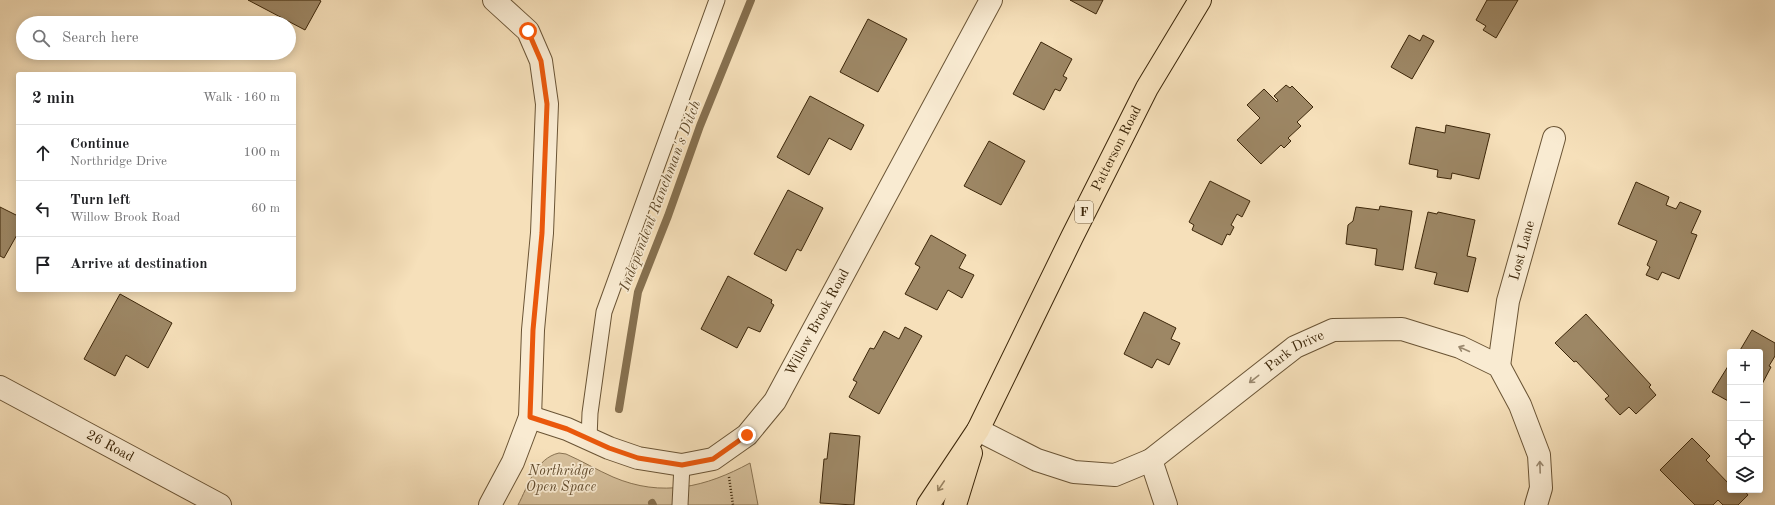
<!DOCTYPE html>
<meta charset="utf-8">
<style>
body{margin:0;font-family:"Old Standard TT",serif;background:#f2f2f2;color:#202124}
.controls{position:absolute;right:12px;bottom:12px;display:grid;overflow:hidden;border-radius:4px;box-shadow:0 2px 10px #0003}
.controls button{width:36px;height:36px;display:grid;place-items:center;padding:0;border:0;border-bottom:1px solid #e0e0e0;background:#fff;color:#202124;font:20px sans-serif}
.stop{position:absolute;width:12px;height:12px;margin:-9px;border:3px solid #ea580c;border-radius:50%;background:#fff}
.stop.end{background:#ea580c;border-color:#fff;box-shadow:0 1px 4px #0008}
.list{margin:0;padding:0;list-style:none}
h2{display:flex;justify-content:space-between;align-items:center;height:52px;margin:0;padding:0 16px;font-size:17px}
h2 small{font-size:13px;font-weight:400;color:#757577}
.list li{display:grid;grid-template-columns:26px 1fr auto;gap:12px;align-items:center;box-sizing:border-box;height:56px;padding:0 16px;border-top:1px solid #e0e0e0}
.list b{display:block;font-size:15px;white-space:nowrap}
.list p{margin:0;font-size:13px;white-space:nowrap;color:#757577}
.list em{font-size:13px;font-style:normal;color:#757577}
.icon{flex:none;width:22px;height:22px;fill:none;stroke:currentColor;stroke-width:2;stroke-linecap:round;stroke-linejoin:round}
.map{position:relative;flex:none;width:1775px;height:505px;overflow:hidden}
.search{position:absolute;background:#fff;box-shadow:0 2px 10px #0003;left:16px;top:16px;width:280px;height:44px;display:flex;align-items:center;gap:10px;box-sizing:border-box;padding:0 14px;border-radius:22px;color:#757577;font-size:15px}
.panel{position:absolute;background:#fff;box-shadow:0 2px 10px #0003;left:16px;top:72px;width:280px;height:220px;border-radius:4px}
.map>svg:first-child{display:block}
.green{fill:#d6c09c;stroke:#897352}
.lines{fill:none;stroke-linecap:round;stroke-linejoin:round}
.stream{stroke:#86704f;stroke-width:8}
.building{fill:#9d8765;stroke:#3c2609}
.service-casing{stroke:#6a5435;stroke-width:17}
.minor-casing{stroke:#6a5435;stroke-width:24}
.tertiary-casing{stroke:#6a5435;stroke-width:24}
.primary-casing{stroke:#3c2609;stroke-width:24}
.path{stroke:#3c2609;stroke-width:2.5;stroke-dasharray:1 2;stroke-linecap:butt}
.service{stroke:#f9ebd2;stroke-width:15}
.minor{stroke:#f9ebd2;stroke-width:22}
.tertiary{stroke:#f9ebd2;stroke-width:22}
.primary{stroke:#f6e0ba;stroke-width:22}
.oneway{stroke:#9a886e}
.oneway2{stroke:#998362}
.route{stroke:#ea580c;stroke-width:5}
.labels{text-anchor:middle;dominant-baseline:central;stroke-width:3.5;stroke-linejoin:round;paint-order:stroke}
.shield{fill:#f9ebd2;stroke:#756145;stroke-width:1}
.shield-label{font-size:13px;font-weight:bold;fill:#3c2609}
.street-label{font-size:14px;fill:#3c2609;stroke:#f9ebd2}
.park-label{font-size:14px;font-style:italic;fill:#624c2e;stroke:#f9ebd2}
.water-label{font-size:15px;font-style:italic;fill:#614b2c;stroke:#f9ebd2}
</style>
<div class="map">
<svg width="1775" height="505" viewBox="0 0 1775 505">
<rect width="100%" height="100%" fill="#f6e0ba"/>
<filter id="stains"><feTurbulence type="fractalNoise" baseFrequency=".005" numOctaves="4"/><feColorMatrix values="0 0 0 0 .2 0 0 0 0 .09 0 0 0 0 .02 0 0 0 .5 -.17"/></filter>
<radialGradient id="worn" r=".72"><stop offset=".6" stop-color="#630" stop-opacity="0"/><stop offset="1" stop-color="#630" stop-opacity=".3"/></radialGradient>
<path class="green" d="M559 453 566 454C582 461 597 470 613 477 662 498 706 487 750 463L758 505H518C528 486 536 458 559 453Z"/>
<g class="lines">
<g class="stream">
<path d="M619 409 638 292 668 216 700 126 751 0"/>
<path d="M652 503 653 505"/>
</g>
</g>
<g class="building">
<path d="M248 0H319L321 1 305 30Z"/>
<path d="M1070 0H1103L1096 14Z"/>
<path d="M1487 0H1518L1496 38 1483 30 1486 26 1476 20Z"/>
<path d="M868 19 907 39 878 92 840 72Z"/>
<path d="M1409 35 1420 41 1423 35 1434 41 1412 79 1391 67Z"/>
<path d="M1041 42 1072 59 1063 76 1067 78 1060 91 1055 89 1044 110 1013 94Z"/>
<path d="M1286 85 1290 88 1292 86 1313 107 1297 122 1301 126 1288 138 1291 141 1284 148 1281 145 1261 164 1237 140 1260 118 1247 105 1264 89 1277 102 1278 100 1274 96Z"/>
<path d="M810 96 864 125 851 150 829 138 809 175 777 157Z"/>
<path d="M1446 125 1490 134 1479 179 1452 173 1451 179 1437 177 1438 170 1409 164 1416 127 1445 133Z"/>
<path d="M989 141 1025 161 1001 205 964 186Z"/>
<path d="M1210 181 1250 201 1242 217 1237 214 1231 225 1234 227 1230 235 1227 234 1222 245 1192 230 1194 225 1189 222Z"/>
<path d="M1636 182 1669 197 1666 205 1676 209 1680 202 1701 211 1691 233 1697 235 1679 279 1662 272 1658 280 1646 275 1650 267 1647 265 1657 241 1618 224Z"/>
<path d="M788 190 823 208 801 251 797 249 786 271 754 254Z"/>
<path d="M1380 206 1412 211 1403 270 1375 265 1377 249 1346 244 1348 225 1353 221 1356 207 1379 210Z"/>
<path d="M0 207 18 216V233L4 258 0 256Z"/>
<path d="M1428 212 1437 214 1438 212 1475 220 1467 256 1476 258 1468 292 1434 284 1437 273 1415 268Z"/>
<path d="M931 235 966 255 959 268 974 275 962 298 948 290 937 310 905 294 920 267 915 264Z"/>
<path d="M728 276 772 300 771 303 774 305 760 332 748 327 737 348 701 329Z"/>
<path d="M120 294 172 323 148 368 126 355 115 376 84 359Z"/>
<path d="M1144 312 1176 328 1171 339 1180 343 1169 365 1157 359 1152 368 1124 354Z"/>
<path d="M1586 314 1651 385 1649 387 1656 395 1636 414 1629 407 1620 415 1605 399 1609 396 1576 361 1574 362 1555 343Z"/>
<path d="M905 327 922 336 879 414 849 397 857 382 853 380 870 348 874 349 884 331 899 339Z"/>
<path d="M1752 330 1775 343V356L1769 366 1771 367 1760 388V352H1739Z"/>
<path d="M1730 363V402L1712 392Z"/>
<path d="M830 433 860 436 854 505 820 503 824 459H827Z"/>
<path d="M1692 438 1710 456 1706 460 1730 485V490H1744L1748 495 1738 505H1723L1718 500 1713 505H1695L1660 470Z"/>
</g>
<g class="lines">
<g class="service-casing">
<g id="service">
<path d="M589 439 590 413 604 312 717 0"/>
<path d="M680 505 682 465"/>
</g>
</g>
<g class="minor-casing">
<g id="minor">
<path id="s1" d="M1499 366 1508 301 1554 138"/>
<path id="s2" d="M530 417 567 429 609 448 638 458 682 465 713 459 747 435 775 401 991 0"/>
<path id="s3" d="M978 430 1037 460 1074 472 1115 475 1151 460 1295 347 1333 330 1402 329 1460 347 1499 366 1520 405 1539 455 1541 488 1536 505"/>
<path d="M1151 460 1166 505"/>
<path d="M490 505 513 462 530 417 533 330 542 233 547 104 541 61 528 31 494 0"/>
</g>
</g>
<g class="tertiary-casing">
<g id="tertiary">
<path id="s4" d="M0 387 220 505"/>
</g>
</g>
<g class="primary-casing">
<g id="primary">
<path id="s5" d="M928 505 978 430 1072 237 1147 88 1200 0"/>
<path d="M955 505 971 453"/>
</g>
</g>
<path class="path" d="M729 477 733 505"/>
<use href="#service" class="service"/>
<use href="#minor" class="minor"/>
<use href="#tertiary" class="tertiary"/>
<use href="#primary" class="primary"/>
</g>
<defs><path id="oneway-shaft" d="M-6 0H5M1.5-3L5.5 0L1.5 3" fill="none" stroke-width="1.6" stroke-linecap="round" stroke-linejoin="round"/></defs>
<g class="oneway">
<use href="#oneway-shaft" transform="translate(1464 349) rotate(-156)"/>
<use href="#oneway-shaft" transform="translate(1254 379) rotate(142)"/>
<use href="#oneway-shaft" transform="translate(1540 467) rotate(-92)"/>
</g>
<use class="oneway2" href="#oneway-shaft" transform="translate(941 486) rotate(124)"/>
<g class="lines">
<path class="route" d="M528 31 541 61 547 104 542 233 533 330 530 417 567 429 609 448 638 458 682 465 713 459 747 435"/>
</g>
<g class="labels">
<rect class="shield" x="1075" y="201" width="18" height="22" rx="3"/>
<g class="shield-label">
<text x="1084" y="212">F</text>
</g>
<g class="street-label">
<text stroke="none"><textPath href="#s5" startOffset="404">Patterson Road</textPath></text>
<text stroke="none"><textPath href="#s1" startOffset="118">Lost Lane</textPath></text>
<text stroke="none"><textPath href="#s2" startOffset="367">Willow Brook Road</textPath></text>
<text stroke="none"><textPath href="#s3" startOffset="366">Park Drive</textPath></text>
<text stroke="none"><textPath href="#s4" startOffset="125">26 Road</textPath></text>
</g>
<g class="park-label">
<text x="561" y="471">Northridge<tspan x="561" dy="16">Open Space</tspan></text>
</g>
<g class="water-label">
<text transform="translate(661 196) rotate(-69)">Independent Ranchman's Ditch</text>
</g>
</g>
<rect width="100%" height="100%" filter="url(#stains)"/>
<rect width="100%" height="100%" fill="url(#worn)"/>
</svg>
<div class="controls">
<button>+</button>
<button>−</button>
<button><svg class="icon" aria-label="locate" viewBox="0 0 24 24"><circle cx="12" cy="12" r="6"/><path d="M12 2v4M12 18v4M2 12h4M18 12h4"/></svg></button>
<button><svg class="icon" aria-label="layers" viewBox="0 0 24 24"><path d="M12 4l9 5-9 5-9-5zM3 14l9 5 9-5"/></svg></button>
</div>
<div class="stop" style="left:528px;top:31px"></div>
<div class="stop end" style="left:747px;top:435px"></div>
<div class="search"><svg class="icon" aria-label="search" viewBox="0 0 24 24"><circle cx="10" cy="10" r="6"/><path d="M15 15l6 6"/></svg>Search here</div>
<section class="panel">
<h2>2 min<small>Walk · 160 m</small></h2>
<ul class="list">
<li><svg class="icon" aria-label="ahead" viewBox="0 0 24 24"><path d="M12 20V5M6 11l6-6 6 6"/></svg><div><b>Continue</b><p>Northridge Drive</p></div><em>100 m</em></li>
<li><svg class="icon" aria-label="left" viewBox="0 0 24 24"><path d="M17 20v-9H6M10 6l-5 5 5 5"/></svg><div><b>Turn left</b><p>Willow Brook Road</p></div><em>60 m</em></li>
<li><svg class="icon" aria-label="arrive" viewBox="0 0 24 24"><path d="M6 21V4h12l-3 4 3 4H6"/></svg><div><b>Arrive at destination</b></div></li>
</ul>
</section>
</div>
